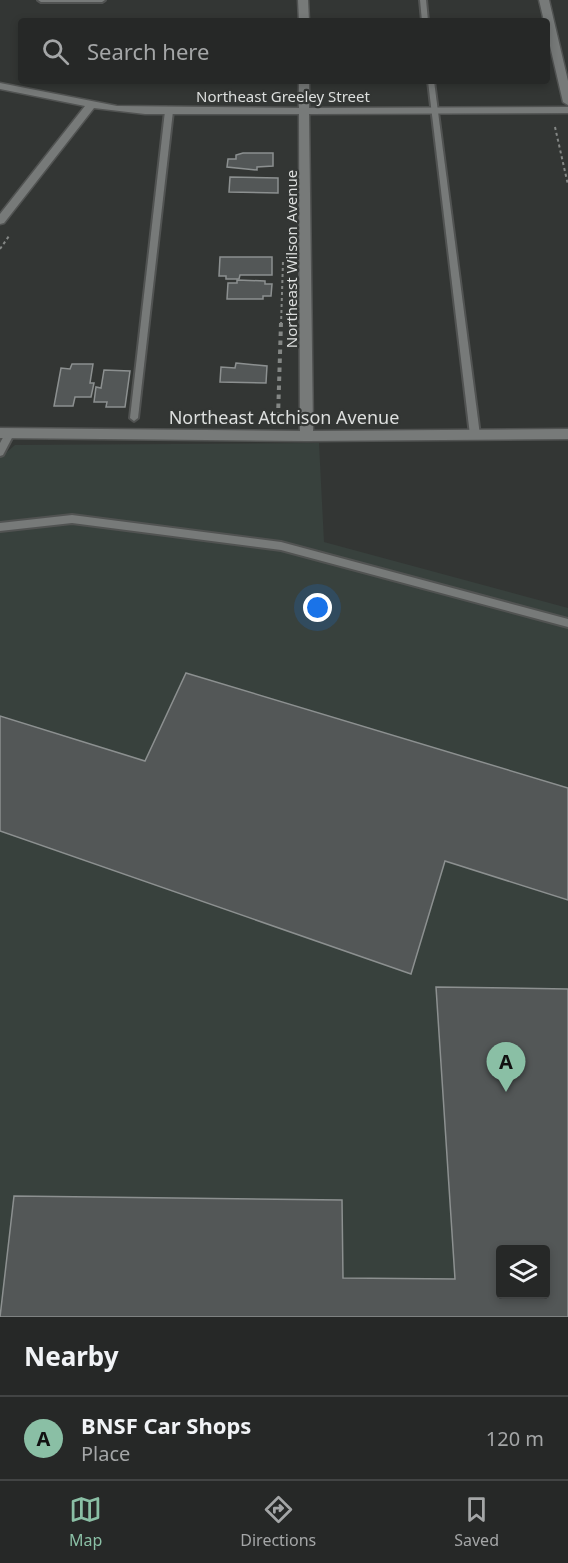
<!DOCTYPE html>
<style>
body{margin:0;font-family:"Noto Sans",sans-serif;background:#323433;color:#f1f3f6}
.controls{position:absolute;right:18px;bottom:18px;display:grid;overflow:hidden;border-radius:6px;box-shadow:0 3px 9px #0003}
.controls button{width:54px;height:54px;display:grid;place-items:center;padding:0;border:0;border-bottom:2px solid #424444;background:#262827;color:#f1f3f6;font:30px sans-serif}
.you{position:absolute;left:318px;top:608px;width:21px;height:21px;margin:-15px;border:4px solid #fff;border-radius:50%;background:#1a73e8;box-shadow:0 0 0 9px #1a73e833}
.badge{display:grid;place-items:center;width:39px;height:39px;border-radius:50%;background:#8abfa5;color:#111;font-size:20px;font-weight:700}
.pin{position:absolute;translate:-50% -50px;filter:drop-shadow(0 2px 3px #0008)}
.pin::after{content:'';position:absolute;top:32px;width:21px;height:18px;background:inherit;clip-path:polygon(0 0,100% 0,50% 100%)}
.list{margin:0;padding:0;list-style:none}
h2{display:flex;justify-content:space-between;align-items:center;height:78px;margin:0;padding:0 24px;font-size:26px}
h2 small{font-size:20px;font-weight:400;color:#a4a6a7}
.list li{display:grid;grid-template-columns:39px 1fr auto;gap:18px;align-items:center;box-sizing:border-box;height:84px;padding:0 24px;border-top:2px solid #424444}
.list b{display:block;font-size:22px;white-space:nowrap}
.list p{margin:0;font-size:20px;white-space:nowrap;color:#a4a6a7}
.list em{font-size:20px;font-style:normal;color:#a4a6a7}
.icon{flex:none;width:33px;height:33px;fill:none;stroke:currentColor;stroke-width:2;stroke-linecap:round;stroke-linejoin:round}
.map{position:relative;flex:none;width:568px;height:1317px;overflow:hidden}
.search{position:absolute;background:#262827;box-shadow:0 3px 9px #0003;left:18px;right:18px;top:18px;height:66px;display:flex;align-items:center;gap:15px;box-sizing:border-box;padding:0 21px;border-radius:6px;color:#a4a6a7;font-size:22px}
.sheet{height:162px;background:#262827}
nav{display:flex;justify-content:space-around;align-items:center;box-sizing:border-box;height:84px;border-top:2px solid #424444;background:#262827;font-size:16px;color:#a4a6a7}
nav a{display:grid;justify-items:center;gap:3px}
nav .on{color:#8abfa5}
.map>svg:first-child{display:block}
.built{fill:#38413d;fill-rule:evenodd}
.building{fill:#535757;stroke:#8c9090;stroke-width:1.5;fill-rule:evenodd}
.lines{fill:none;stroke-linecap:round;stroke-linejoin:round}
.service-casing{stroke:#515352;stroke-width:4}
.minor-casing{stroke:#515352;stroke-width:3}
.path-far1{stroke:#848785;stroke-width:2;stroke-dasharray:3 3;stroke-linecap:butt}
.path{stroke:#848785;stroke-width:4;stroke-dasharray:4.5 4.5;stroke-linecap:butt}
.service{fill:#777a79;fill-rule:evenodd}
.minor{fill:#777a79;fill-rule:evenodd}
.labels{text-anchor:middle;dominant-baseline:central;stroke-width:4.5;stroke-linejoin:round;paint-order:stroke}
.far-street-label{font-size:15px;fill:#dddfde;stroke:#333634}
.street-label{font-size:18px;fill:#dddfde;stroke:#333634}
</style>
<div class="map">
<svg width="568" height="1317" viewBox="0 0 568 1317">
<rect width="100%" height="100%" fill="#333634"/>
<path class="built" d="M319 443 324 542 568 608V1317H0V458L15 445ZM500 1250H546V1294H500Z"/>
<g class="building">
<path d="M243 153H273V166L257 167V170L227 167 228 159H236V155Z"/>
<path d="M230 177 278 178V193L229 192Z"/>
<path d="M220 257H272V275H240L239 279H226V276H219Z"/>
<path d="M237 280 265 281V284H272L271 296H263V299H227L228 283H237Z"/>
<path d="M236 363 267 366 266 383 220 382 221 367 235 368Z"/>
<path d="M72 364H93L90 383H94L91 397H75L73 406H54L61 368 70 369Z"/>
<path d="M104 370 130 371 125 407H106L107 402H94L96 387 101 388Z"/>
<path d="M186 673 568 788V900L445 861 411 974 0 831V716L145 761Z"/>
<path d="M436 987 568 989V1317H0L14 1196 342 1200 343 1278 455 1279ZM500 1250H546V1294H500Z"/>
</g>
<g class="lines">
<g class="service-casing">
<g id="service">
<path d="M38 0H105L102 2H41Z"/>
<path d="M420 0H426L428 21H422Z"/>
<path d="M428 81H434L480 435 475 438 470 435Z"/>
<path d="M169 109 173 111 138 418 134 421 130 418 165 111Z"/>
<path d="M9 431 14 434 3 455 0 456V443L6 432Z"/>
<path d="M72 515 281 542 568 619V627L281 550 72 523 0 531V523Z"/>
</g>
</g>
<g class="minor-casing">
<g id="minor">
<path d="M298 0H308L309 21H299Z"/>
<path d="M539 0H549L568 81V105L563 102 547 33V21H544Z"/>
<path d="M299 81H309V108L568 107V113L309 114 313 431 568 429V439L307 441 0 438V428L300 431 299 114H145L94 108 4 223 0 224V214L85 106 0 89V83L117 106 299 108Z"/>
</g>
</g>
<g class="path-far1">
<path d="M555 127 568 185"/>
<path d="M0 249 9 236"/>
<path d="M281 325 283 261"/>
</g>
<path class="path" d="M278 417 281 323"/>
<use href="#service" class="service"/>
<use href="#minor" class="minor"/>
</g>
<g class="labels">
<g class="far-street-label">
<text x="283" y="96">Northeast Greeley Street</text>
<text transform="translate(291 259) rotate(-90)">Northeast Wilson Avenue</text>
</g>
<g class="street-label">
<text x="284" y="417">Northeast Atchison Avenue</text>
</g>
</g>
</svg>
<div class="controls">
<button><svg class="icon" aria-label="layers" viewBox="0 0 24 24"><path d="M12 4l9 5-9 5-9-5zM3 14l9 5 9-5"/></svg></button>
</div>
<div class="you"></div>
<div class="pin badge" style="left:506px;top:1092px">A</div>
<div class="search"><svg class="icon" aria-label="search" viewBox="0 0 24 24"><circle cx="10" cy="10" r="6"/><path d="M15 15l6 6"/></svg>Search here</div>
</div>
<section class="sheet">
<h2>Nearby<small></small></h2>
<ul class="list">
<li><span class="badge">A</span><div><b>BNSF Car Shops</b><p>Place</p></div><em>120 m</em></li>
</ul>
</section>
<nav>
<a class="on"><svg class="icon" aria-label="map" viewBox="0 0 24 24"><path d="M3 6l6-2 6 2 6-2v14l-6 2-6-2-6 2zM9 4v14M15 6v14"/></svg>Map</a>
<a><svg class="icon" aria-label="directions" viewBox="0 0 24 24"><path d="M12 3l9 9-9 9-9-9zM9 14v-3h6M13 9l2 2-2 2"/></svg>Directions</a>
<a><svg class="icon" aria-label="saved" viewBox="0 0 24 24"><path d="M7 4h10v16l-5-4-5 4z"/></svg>Saved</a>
</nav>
